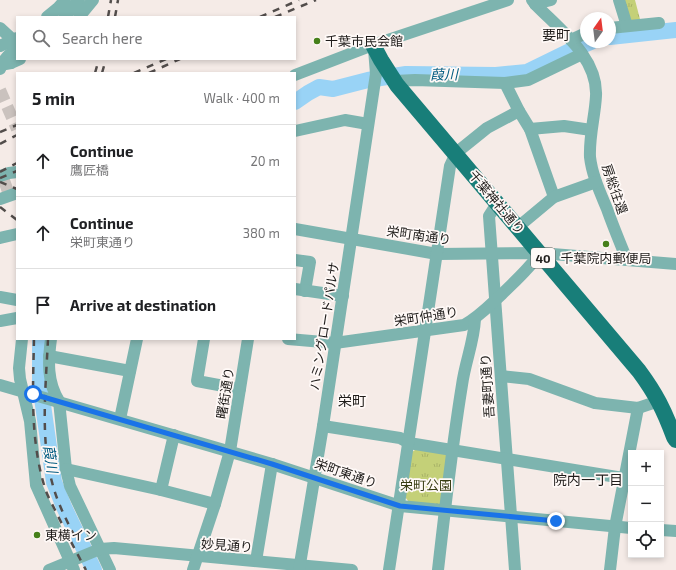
<!DOCTYPE html>
<meta charset="utf-8">
<style>
body{margin:0;font-family:"Exo 2","Noto Sans JP",sans-serif;background:#f6f6f6;color:#202124}
.controls{position:absolute;right:12px;bottom:12px;display:grid;overflow:hidden;border-radius:0px;box-shadow:0 2px 6px #0003}
.controls button{width:36px;height:36px;display:grid;place-items:center;padding:0;border:0;border-bottom:1px solid #e0e0e0;background:#fff;color:#202124;font:20px sans-serif}
.compass{position:absolute;left:580px;top:12px;width:36px;height:36px;border-radius:50%;background:#fff;box-shadow:0 2px 6px #0003;rotate:14deg}
.stop{position:absolute;width:12px;height:12px;margin:-9px;border:3px solid #1a73e8;border-radius:50%;background:#fff}
.stop.end{background:#1a73e8;border-color:#fff;box-shadow:0 1px 4px #0008}
.list{margin:0;padding:0;list-style:none}
h2{display:flex;justify-content:space-between;align-items:center;height:52px;margin:0;padding:0 16px;font-size:17px}
h2 small{font-size:13px;font-weight:400;color:#757577}
.list li{display:grid;grid-template-columns:26px 1fr auto;gap:12px;align-items:center;box-sizing:border-box;height:72px;padding:0 16px;border-top:1px solid #e0e0e0}
.list b{display:block;font-size:15px;white-space:nowrap}
.list p{margin:0;font-size:13px;white-space:nowrap;color:#757577}
.list em{font-size:13px;font-style:normal;color:#757577}
.icon{flex:none;width:22px;height:22px;fill:none;stroke:currentColor;stroke-width:2;stroke-linecap:round;stroke-linejoin:round}
.map{position:relative;flex:none;width:676px;height:570px;overflow:hidden}
.search{position:absolute;background:#fff;box-shadow:0 2px 6px #0003;left:16px;top:16px;width:280px;height:44px;display:flex;align-items:center;gap:10px;box-sizing:border-box;padding:0 14px;border-radius:0px;color:#757577;font-size:15px}
.panel{position:absolute;background:#fff;box-shadow:0 2px 6px #0003;left:16px;top:72px;width:280px;height:268px;border-radius:0px}
.map>svg:first-child{display:block}
.grass{fill:url(#grass-tufts)}
.lines{fill:none;stroke-linecap:round;stroke-linejoin:round}
.river{stroke:#99d3f6;stroke-width:16}
.minor-tunnel{stroke:#cac2be;stroke-width:12;stroke-dasharray:12 6;stroke-linecap:butt}
.minor{stroke:#7db4af;stroke-width:12}
.major{stroke:#187e79;stroke-width:16}
.rail{stroke:#524d4b;stroke-width:2.5;stroke-dasharray:7 7;stroke-linecap:butt}
.minor-bridge{stroke:#7db4af;stroke-width:12}
.route{stroke:#1a73e8;stroke-width:5}
.poi-dot{fill:#46801a;stroke:#fff9f7;stroke-width:1.5}
.labels{text-anchor:middle;dominant-baseline:central;stroke-width:3.5;stroke-linejoin:round;paint-order:stroke}
.shield{fill:#fff9f7;stroke:#625e5c;stroke-width:1}
.shield-label{font-size:12px;font-weight:bold;fill:#1f1c1a}
.poi-label{font-size:13px;fill:#1f1c1a;stroke:#fff9f7;text-anchor:start}
.street-label{font-size:13px;fill:#1f1c1a;stroke:#fff9f7}
.park-label{font-size:13px;fill:#373c11;stroke:#fff9f7}
.neighbourhood-label{font-size:14px;fill:#1f1c1a;stroke:#fff9f7}
.water-label{font-size:14px;font-style:italic;fill:#015b81;stroke:#fff9f7}
</style>
<div class="map">
<svg width="676" height="570" viewBox="0 0 676 570">
<defs>
<pattern id="grass-tufts" width="24" height="20" patternUnits="userSpaceOnUse"><rect width="24" height="20" fill="#c4d078"/><path d="M3 7l-1-3M5 7V3M7 7l1-3M15 17l-1-3M17 17v-4M19 17l1-3" fill="none" stroke="#a8b267"/></pattern>
</defs>
<rect width="100%" height="100%" fill="#f5ebe7"/>
<g class="grass">
<path d="M621 0H635L641 23 631 24Z"/>
<path d="M418 448 448 455 442 502 439 505 409 502 405 497 412 452Z"/>
</g>
<g class="lines">
<g class="river">
<path d="M610 37 676 30"/>
<path d="M295 102 308 93 319 87 333 89 368 80 406 74 496 75 527 72 570 51 591 42"/>
<path d="M40 339V384L54 482 64 507 94 570"/>
</g>
<g class="minor-tunnel">
<path d="M0 90 17 129"/>
<path d="M0 187 17 181"/>
</g>
<g class="minor">
<path d="M532 0 535 4C559 29 598 57 596 96 595 116 589 136 590 157 592 175 600 192 607 209 613 226 620 243 627 260"/>
<path d="M619 0 627 26"/>
<path d="M535 4 551 0"/>
<path d="M47 17 58 8 65 0"/>
<path d="M64 17 79 0"/>
<path d="M79 17 93 0"/>
<path d="M0 28 13 40"/>
<path d="M610 28 659 23"/>
<path d="M571 40 586 33"/>
<path d="M0 46 17 38"/>
<path d="M11 63 20 59"/>
<path d="M0 69C3 60 8 54 17 49"/>
<path d="M295 75 373 45 508 0"/>
<path d="M395 81 415 80 505 83 528 80 582 54"/>
<path d="M505 83 519 111 530 129 554 197"/>
<path d="M530 129 564 126 591 130"/>
<path d="M295 131 345 120 368 124"/>
<path d="M0 176 9 173 17 172"/>
<path d="M0 199 17 193"/>
<path d="M498 202 489 216 515 570"/>
<path d="M518 227 554 197 596 182"/>
<path d="M295 229 437 254 540 253 676 264"/>
<path d="M0 238 17 234"/>
<path d="M295 260 310 262 305 291"/>
<path d="M295 289 343 296"/>
<path d="M0 297 17 300"/>
<path d="M0 321 17 318"/>
<path d="M22 339 19 368 20 379 30 421 36 485 74 570"/>
<path d="M51 339C48 361 47 382 59 401L66 469 70 486 110 570"/>
<path d="M204 339 197 381 240 389"/>
<path d="M288 339 335 343 464 325C479 317 490 305 502 294 515 281 529 269 540 253"/>
<path d="M49 356 130 371"/>
<path d="M501 376 529 379 595 403 638 408 659 401"/>
<path d="M0 385 272 464 400 506 631 528"/>
<path d="M120 419 137 339"/>
<path d="M323 426 400 438 409 443 623 478"/>
<path d="M66 469 161 490 215 504"/>
<path d="M161 490 174 435"/>
<path d="M661 530 676 531"/>
<path d="M256 561 272 464"/>
<path d="M49 570 100 549 114 548 352 570"/>
<path d="M193 570 215 504 230 451 248 339"/>
<path d="M299 570 323 426 376 74 374 49"/>
<path d="M389 570 450 166 456 153 487 128 519 111"/>
<path d="M438 570C445 508 452 446 462 385 465 362 474 342 475 319"/>
<path d="M610 570 615 527 638 408"/>
</g>
<path class="major" d="M373 45 381 60 397 85 639 371C656 394 664 410 674 437L676 440"/>
<g class="rail">
<path d="M108 17 111 0"/>
<path d="M115 17 118 0"/>
<path d="M260 17 299 0"/>
<path d="M275 17 316 0"/>
<path d="M95 73 99 59"/>
<path d="M102 73 106 59"/>
<path d="M134 73 166 59"/>
<path d="M149 73 180 59"/>
<path d="M0 132 17 125"/>
<path d="M0 144 17 135"/>
<path d="M0 172 17 163"/>
<path d="M0 178 17 171"/>
<path d="M0 182 17 189"/>
<path d="M0 207 17 220"/>
<path d="M34 339C33 388 30 437 44 485 46 493 51 502 55 510 65 530 75 550 86 570"/>
<path d="M48 339C46 384 40 438 52 482 57 503 68 523 78 543"/>
</g>
<path class="minor-bridge" d="M0 65 11 63"/>
</g>
<g class="lines">
<path class="route" d="M33 394 272 464 400 506 556 521"/>
</g>
<g class="poi-dot">
<circle cx="317" cy="41" r="4"/>
<circle cx="606" cy="244" r="4"/>
<circle cx="37" cy="535" r="4"/>
</g>
<g class="labels">
<rect class="shield" x="531" y="248" width="24" height="20" rx="3"/>
<g class="shield-label">
<text x="543" y="258">40</text>
</g>
<g class="poi-label">
<text x="325" y="41">千葉市民会館</text>
<text x="606" y="258" text-anchor="middle">千葉院内郵便局</text>
<text x="45" y="535">東横イン</text>
</g>
<g class="street-label">
<text transform="translate(615 189) rotate(71)">房総往還</text>
<text transform="translate(497 202) rotate(50)">千葉神社通り</text>
<text transform="translate(419 235) rotate(8)">栄町南通り</text>
<text transform="translate(426 316) rotate(-9)">栄町仲通り</text>
<text transform="translate(324 326) rotate(-81)">ハミングロードパルサ</text>
<text transform="translate(487 386) rotate(-94)">吾妻町通り</text>
<text transform="translate(225 393) rotate(-81)">曙街通り</text>
<text transform="translate(346 473) rotate(19)">栄町東通り</text>
<text transform="translate(227 545) rotate(4)">妙見通り</text>
</g>
<g class="park-label">
<text x="426" y="485">栄町公園</text>
</g>
<g class="neighbourhood-label">
<text x="556" y="34">要町</text>
<text x="352" y="400">栄町</text>
<text x="588" y="479">院内一丁目</text>
</g>
<g class="water-label">
<text transform="translate(444 74) rotate(-1)">葭川</text>
<text transform="translate(51 459) rotate(81)">葭川</text>
</g>
</g>
</svg>
<div class="controls">
<button>+</button>
<button>−</button>
<button><svg class="icon" aria-label="locate" viewBox="0 0 24 24"><circle cx="12" cy="12" r="6"/><path d="M12 2v4M12 18v4M2 12h4M18 12h4"/></svg></button>
</div>
<svg class="compass" viewBox="-18 -18 36 36"><path d="M0-13l5 13h-10z" fill="#e53935"/><path d="M0 13l5-13h-10z" fill="#757577"/></svg>
<div class="stop" style="left:33px;top:394px"></div>
<div class="stop end" style="left:556px;top:521px"></div>
<div class="search"><svg class="icon" aria-label="search" viewBox="0 0 24 24"><circle cx="10" cy="10" r="6"/><path d="M15 15l6 6"/></svg>Search here</div>
<section class="panel">
<h2>5 min<small>Walk · 400 m</small></h2>
<ul class="list">
<li><svg class="icon" aria-label="ahead" viewBox="0 0 24 24"><path d="M12 20V5M6 11l6-6 6 6"/></svg><div><b>Continue</b><p>鷹匠橋</p></div><em>20 m</em></li>
<li><svg class="icon" aria-label="ahead" viewBox="0 0 24 24"><path d="M12 20V5M6 11l6-6 6 6"/></svg><div><b>Continue</b><p>栄町東通り</p></div><em>380 m</em></li>
<li><svg class="icon" aria-label="arrive" viewBox="0 0 24 24"><path d="M6 21V4h12l-3 4 3 4H6"/></svg><div><b>Arrive at destination</b></div></li>
</ul>
</section>
</div>
